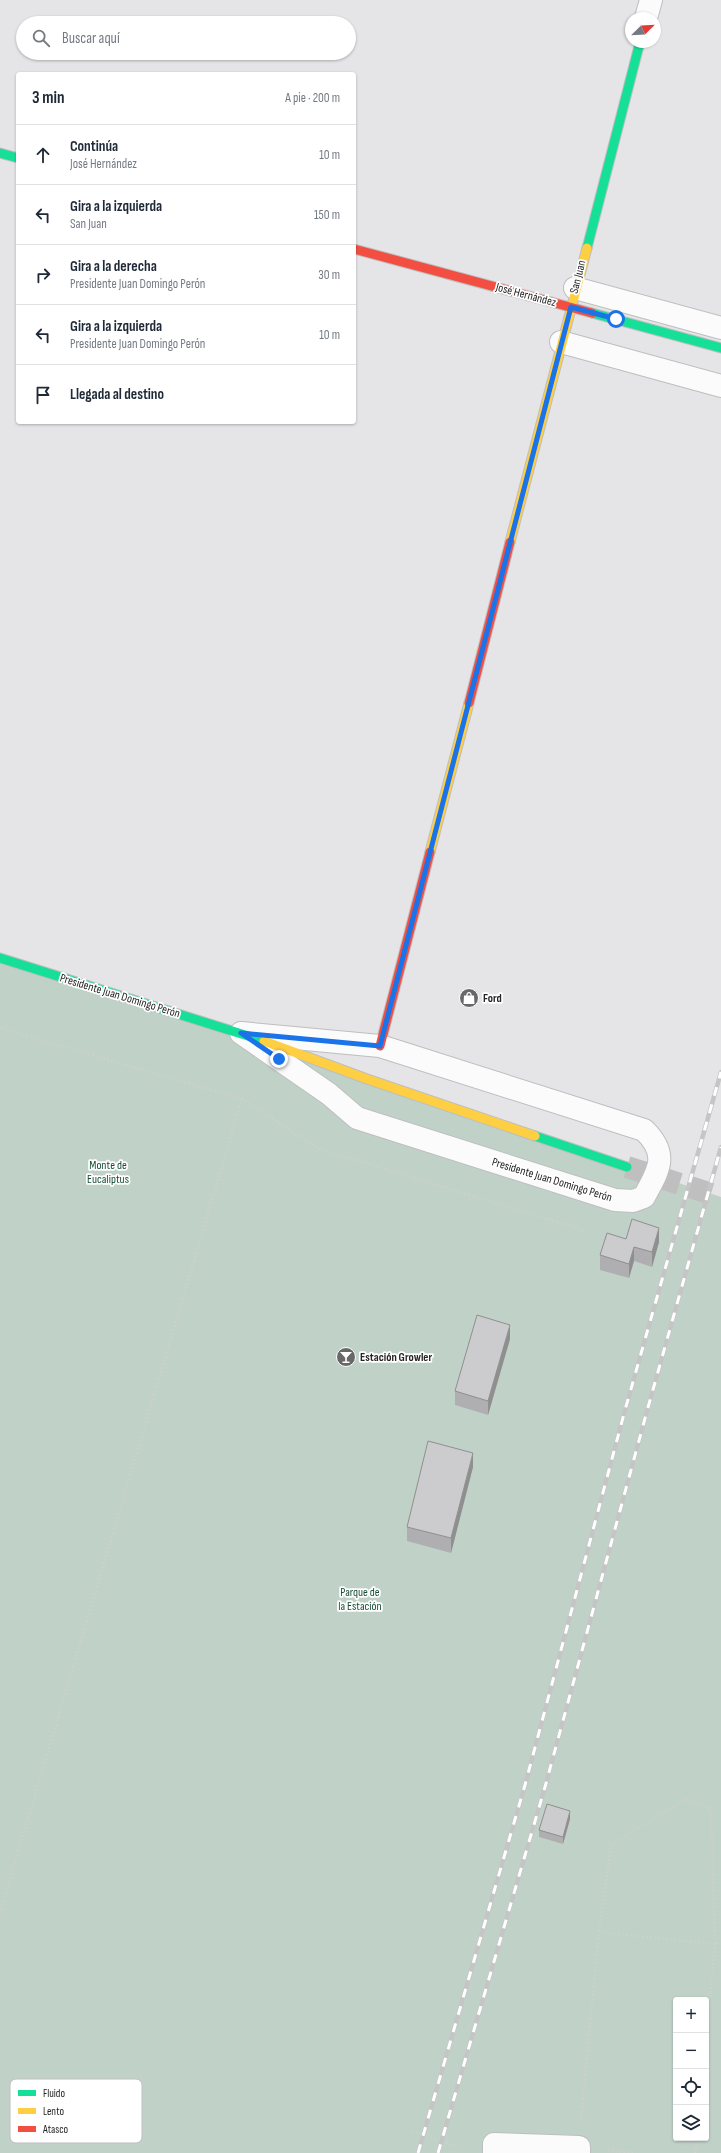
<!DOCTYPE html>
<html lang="es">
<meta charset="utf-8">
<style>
body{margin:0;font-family:"Sofia Sans Condensed",sans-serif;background:#f2f2f3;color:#1f2937}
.controls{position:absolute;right:12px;bottom:12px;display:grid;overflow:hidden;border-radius:4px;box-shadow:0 1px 3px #0004}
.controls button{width:36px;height:36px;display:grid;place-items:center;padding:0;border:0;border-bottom:1px solid #e0e1e3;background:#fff;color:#1f2937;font:20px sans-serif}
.compass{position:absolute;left:625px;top:12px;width:36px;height:36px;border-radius:50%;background:#fff;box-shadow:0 1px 3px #0004;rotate:66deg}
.stop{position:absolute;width:12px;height:12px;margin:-9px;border:3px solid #1a73e8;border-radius:50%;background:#fff}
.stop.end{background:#1a73e8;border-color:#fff;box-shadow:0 1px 4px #0008}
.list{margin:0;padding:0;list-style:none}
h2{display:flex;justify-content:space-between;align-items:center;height:52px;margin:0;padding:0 16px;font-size:17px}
h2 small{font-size:13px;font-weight:400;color:#747a83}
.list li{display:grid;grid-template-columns:26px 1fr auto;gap:12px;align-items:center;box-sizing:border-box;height:60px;padding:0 16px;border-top:1px solid #e0e1e3}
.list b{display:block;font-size:15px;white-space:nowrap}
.list p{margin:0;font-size:13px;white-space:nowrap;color:#747a83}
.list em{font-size:13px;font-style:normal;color:#747a83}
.icon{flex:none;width:22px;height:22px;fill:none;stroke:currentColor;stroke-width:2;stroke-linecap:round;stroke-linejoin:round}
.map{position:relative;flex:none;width:721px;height:2153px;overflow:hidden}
.search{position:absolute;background:#fff;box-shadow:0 1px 3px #0004;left:16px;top:16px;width:340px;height:44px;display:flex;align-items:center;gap:10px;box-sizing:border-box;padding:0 14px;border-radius:22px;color:#747a83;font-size:15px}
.panel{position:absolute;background:#fff;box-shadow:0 1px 3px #0004;left:16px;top:72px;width:340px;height:352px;border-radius:4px}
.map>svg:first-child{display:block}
.green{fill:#c0d2c8;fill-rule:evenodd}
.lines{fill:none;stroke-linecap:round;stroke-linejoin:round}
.secondary-tunnel{stroke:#bfbfc0;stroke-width:22;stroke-dasharray:22 11;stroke-linecap:butt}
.street-casing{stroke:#bebec0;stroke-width:24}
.fast-casing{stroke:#bebec0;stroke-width:11}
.slow-casing{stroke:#bebec0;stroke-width:11}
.jam-casing{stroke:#bebec0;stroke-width:11}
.path{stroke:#d0d0d1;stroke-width:2.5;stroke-dasharray:1 3;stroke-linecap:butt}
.street{stroke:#fbfbfb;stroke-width:22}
.fast{stroke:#16e098;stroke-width:9}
.slow{stroke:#ffcf43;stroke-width:9}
.jam{stroke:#f24e42;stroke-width:9}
.rail-casing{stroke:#c5c5c6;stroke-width:4.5}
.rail{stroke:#fff;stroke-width:3;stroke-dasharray:9;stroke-linecap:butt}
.wall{fill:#afafb1}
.shaded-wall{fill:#8f8f90}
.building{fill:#ccccce;stroke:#8f8f90}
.route{stroke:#1a73e8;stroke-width:5}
.labels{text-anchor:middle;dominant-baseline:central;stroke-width:3.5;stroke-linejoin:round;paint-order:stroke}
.street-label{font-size:12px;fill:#252526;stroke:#fff}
.poi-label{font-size:12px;font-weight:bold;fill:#252526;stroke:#fff;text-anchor:start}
.park-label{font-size:12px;fill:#164c34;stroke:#fff}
.key{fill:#fff;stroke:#bebebe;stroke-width:1}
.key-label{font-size:11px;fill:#252526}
</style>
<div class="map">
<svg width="721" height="2153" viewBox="0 0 721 2153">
<rect width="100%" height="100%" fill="#e5e5e7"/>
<path class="green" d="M0 958 721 1197V2153H0ZM676 2000H706V2138H676Z"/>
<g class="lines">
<path class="secondary-tunnel" d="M627 1167 721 1197"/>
<g class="street-casing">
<g id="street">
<path d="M646 18 651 0"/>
<path d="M575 288 721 328"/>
<path d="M561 342 721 386"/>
<path d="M241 1033 380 1046 644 1130C670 1155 658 1171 644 1197L633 1201 615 1200 357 1118 329 1094Z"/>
<path d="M494 2153V2144L579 2147V2153"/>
</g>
</g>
<g class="fast-casing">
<g id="fast">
<path d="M0 153 18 158"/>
<path d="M587 248 640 42"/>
<path d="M592 313 721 348"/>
<path d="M0 958 264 1041"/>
<path d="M535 1136 627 1167"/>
</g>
</g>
<g class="slow-casing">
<g id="slow">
<path d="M510 542 587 248"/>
<path d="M430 852 469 703"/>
<path d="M264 1041 367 1079 535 1136"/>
</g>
</g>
<g class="jam-casing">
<g id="jam">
<path d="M354 249 592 313"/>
<path d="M469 703 510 542"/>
<path d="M380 1046 430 852"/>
</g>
</g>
<g class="path">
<path d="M0 1028 242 1099 320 1149 586 1231"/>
<path d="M0 1913 242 1099"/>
<path d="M599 1932 611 1845 686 1799 711 1809 715 1944 721 1943"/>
<path d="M581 2119 599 1932 715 1944 706 2039"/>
<path d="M412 2131 456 2146"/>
<path d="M608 2150 635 2153"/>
<path d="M695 2153 697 2138"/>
</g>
<use href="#street" class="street"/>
<use href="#fast" class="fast"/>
<use href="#slow" class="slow"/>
<use href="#jam" class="jam"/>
<g class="rail-casing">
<g id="rail">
<path d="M418 2153 525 1785 625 1410 721 1072"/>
<path d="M438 2153 545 1787 647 1411 721 1147"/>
</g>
</g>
<use href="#rail" class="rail"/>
</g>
<g class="wall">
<path d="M626 1239 659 1242 652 1267 634 1261 629 1278 600 1270V1255Z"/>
<path d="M510 1339 488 1415 455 1405V1391Z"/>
<path d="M473 1467 451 1553 407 1541V1527Z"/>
<path d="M570 1819 563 1844 539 1837V1830Z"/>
</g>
<g class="shaded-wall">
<path d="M659 1228V1242L652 1267V1252Z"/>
<path d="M634 1247V1261L629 1278V1264Z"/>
<path d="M510 1325V1339L488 1415V1401Z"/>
<path d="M473 1453V1467L451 1553V1538Z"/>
<path d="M570 1811V1819L563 1844V1837Z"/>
</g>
<g class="building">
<path d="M632 1219 659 1228 652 1252 634 1247 629 1264 600 1255 607 1233 626 1239Z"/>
<path d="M477 1315 510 1325 488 1401 455 1391Z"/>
<path d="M428 1441 473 1453 451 1538 407 1527Z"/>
<path d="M547 1804 570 1811 563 1837 539 1830Z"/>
</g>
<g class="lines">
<path class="route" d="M279 1059 241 1033 380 1046 571 307 616 319"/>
</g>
<defs>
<g id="shop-disc" transform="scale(1)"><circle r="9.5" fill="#68686a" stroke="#fff"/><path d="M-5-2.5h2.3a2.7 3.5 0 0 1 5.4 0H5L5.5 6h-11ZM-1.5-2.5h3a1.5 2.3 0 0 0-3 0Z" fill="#fff"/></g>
<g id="bar-disc" transform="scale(1)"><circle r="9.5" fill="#68686a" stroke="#fff"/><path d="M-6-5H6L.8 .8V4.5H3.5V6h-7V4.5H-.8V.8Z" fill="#fff"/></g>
</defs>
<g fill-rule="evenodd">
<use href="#shop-disc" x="469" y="998"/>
<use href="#bar-disc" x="346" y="1357"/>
</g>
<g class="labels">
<g class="street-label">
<text transform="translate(578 277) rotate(-76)">San Juan</text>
<text transform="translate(526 295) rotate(15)">José Hernández</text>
<text transform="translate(120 996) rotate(17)">Presidente Juan Domingo Perón</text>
<text transform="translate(552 1180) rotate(17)">Presidente Juan Domingo Perón</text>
</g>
<g class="poi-label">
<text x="483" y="998">Ford</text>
<text x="360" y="1357">Estación Growler</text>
</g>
<g class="park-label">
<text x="108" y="1165">Monte de<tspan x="108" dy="14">Eucaliptus</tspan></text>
<text x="360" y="1592">Parque de<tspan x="360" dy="14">la Estación</tspan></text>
</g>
</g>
<rect x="10" y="2079" width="132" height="64" rx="6" class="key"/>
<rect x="18" y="2090" width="18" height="6" fill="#16e098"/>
<rect x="18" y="2108" width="18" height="6" fill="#ffcf43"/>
<rect x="18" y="2126" width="18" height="6" fill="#f24e42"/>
<g class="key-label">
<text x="43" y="2097">Fluido</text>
<text x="43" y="2115">Lento</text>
<text x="43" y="2133">Atasco</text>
</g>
</svg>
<div class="controls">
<button>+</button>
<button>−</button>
<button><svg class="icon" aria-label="locate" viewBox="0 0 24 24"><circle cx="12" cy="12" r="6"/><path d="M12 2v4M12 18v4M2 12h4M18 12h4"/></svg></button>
<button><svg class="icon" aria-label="layers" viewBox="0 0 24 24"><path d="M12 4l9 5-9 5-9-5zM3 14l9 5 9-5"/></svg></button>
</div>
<svg class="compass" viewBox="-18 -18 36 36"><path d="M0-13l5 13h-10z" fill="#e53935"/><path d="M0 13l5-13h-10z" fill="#747a83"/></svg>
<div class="stop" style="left:616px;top:319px"></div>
<div class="stop end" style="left:279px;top:1059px"></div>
<div class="search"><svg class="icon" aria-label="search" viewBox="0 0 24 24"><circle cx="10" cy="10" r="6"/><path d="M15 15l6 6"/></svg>Buscar aquí</div>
<section class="panel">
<h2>3 min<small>A pie · 200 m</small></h2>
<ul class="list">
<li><svg class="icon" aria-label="ahead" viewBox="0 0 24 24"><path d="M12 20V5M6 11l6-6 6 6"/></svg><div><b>Continúa</b><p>José Hernández</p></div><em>10 m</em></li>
<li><svg class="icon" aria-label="left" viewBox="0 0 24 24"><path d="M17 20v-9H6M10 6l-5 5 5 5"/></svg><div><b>Gira a la izquierda</b><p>San Juan</p></div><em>150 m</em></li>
<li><svg class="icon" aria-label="right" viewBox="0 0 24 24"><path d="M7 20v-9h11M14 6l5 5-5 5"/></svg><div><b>Gira a la derecha</b><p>Presidente Juan Domingo Perón</p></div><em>30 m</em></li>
<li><svg class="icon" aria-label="left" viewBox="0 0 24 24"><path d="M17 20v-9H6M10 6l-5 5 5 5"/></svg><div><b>Gira a la izquierda</b><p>Presidente Juan Domingo Perón</p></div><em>10 m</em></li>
<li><svg class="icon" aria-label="arrive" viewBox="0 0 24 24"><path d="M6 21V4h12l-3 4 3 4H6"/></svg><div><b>Llegada al destino</b></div></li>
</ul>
</section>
</div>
